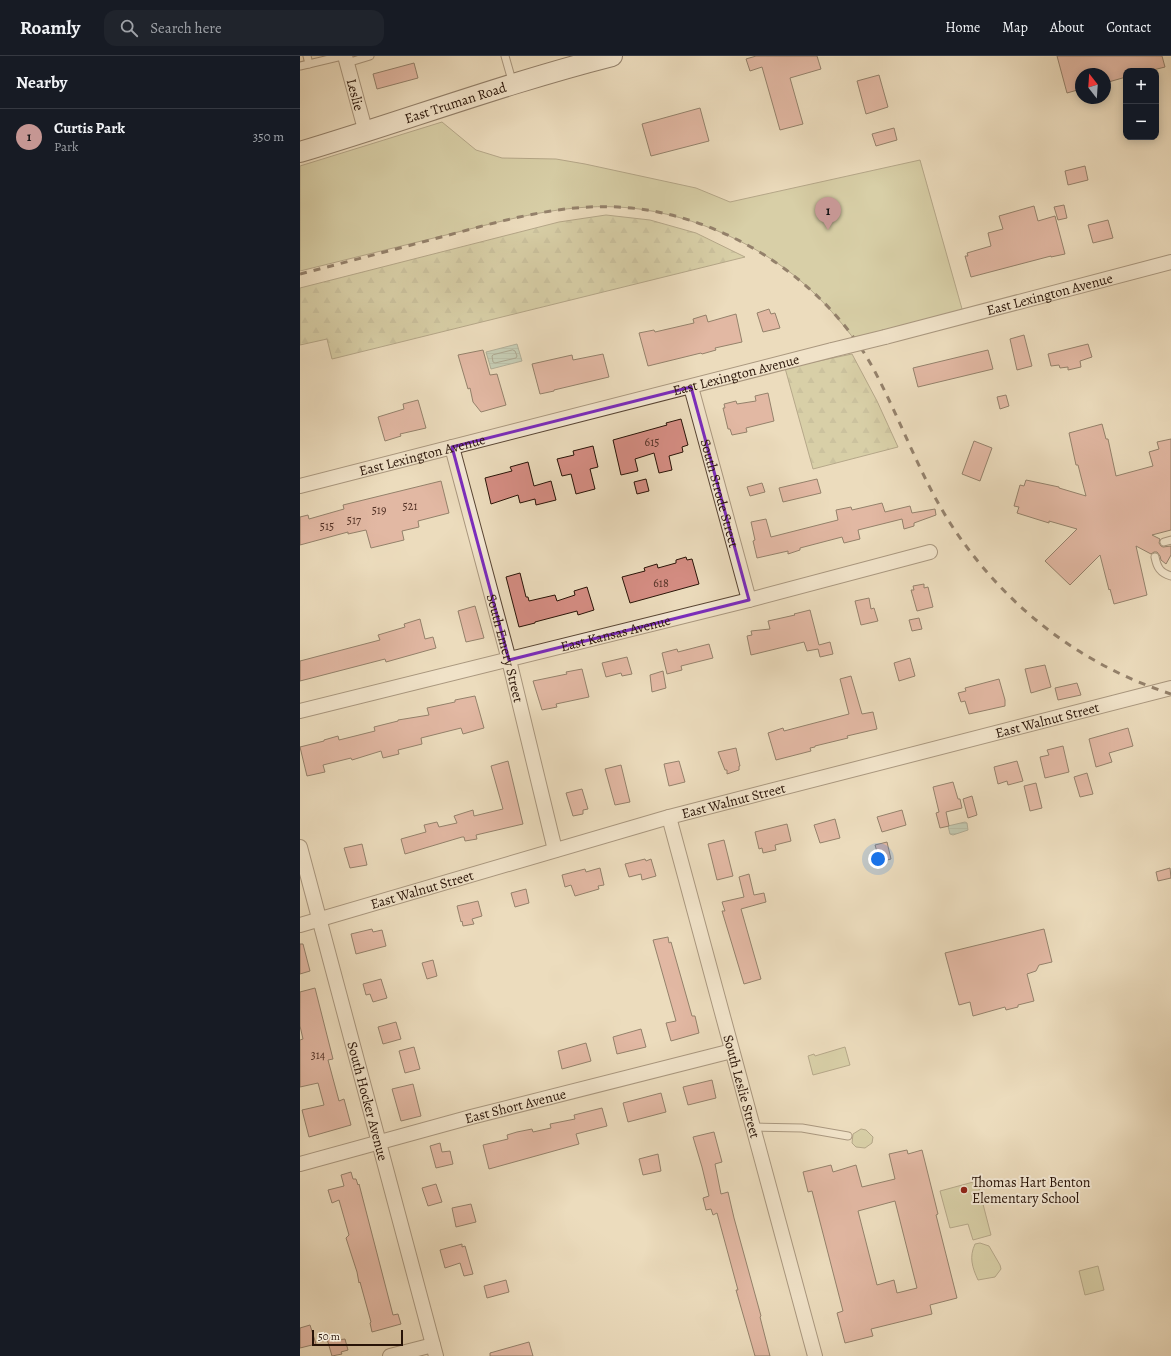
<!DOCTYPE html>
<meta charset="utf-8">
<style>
body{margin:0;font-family:Alegreya,serif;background:#20242c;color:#f1f3f6}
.controls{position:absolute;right:12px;top:12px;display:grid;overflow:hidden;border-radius:8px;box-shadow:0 2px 10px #0003}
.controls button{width:36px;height:36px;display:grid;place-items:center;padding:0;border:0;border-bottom:1px solid #363941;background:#171b24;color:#f1f3f6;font:20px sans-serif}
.compass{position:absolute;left:775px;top:12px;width:36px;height:36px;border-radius:50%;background:#171b24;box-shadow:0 2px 10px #0003;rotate:343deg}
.scale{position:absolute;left:12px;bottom:10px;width:91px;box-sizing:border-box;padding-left:4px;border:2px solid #281307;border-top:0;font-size:11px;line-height:14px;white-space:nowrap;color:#281307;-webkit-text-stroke:3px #f3e8d4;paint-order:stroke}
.you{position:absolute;left:578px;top:803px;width:14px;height:14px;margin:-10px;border:3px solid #fff;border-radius:50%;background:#1a73e8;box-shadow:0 0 0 6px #1a73e833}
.badge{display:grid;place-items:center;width:26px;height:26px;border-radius:50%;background:#c59692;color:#111;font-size:13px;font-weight:700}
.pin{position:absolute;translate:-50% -33px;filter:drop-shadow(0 1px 2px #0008)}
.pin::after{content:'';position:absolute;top:21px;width:14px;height:12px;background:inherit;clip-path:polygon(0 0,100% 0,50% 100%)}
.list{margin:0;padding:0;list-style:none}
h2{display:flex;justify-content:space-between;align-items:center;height:52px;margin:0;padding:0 16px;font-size:17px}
h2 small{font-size:13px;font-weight:400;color:#9ea1a6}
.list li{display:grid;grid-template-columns:26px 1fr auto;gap:12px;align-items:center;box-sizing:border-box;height:56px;padding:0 16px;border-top:1px solid #363941}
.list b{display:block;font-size:15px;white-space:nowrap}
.list p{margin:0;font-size:13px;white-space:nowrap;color:#9ea1a6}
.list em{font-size:13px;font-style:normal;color:#9ea1a6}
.icon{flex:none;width:22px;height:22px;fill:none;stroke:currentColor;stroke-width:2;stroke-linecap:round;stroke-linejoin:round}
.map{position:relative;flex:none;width:871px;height:1300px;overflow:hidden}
header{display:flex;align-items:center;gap:24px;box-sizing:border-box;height:56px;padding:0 20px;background:#171b24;border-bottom:1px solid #363941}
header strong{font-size:19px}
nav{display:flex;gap:22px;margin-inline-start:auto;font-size:14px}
.search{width:280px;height:36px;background:#20242c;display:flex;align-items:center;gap:10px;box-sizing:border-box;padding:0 14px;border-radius:12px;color:#9ea1a6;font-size:15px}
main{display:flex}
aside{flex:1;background:#171b24}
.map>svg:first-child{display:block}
.forest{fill:url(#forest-firs);stroke:#73684a}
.green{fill:#bebe8d;stroke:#73684a}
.water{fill:url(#water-rules);stroke:#6c786b}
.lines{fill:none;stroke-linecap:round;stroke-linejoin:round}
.shore{stroke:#60685a;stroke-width:1}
.building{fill:#d58d83;stroke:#281307;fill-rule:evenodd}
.lane-casing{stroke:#594534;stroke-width:9}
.street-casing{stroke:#594534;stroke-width:16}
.secondary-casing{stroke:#281307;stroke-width:22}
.lane{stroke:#f3e8d4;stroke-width:7}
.street{stroke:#f3e8d4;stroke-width:14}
.secondary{stroke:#f3e8d4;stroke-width:20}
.rail{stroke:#281307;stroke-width:3;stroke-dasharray:7 7;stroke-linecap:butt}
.street-bridge-casing{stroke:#594534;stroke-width:16;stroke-linecap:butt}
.street-bridge{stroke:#f3e8d4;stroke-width:14}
.marked{fill:none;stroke:#7b2cbf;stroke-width:3;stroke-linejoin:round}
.poi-dot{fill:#8f2418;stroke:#f3e8d4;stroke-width:1.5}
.labels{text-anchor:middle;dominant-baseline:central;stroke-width:4;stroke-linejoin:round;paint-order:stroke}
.number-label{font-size:12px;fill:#533226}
.street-label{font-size:14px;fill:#281307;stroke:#f3e8d4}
.poi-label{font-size:14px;fill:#281307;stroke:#f3e8d4;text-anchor:start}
</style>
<header>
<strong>Roamly</strong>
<div class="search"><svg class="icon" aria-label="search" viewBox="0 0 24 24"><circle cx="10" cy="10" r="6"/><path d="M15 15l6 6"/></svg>Search here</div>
<nav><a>Home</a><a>Map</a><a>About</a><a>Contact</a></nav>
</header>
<main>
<aside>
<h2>Nearby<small></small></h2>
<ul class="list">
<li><span class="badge">1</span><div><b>Curtis Park</b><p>Park</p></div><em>350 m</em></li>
</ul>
</aside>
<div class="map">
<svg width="871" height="1300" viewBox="0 0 871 1300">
<defs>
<pattern id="forest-firs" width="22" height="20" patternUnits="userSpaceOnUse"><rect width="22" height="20" fill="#bebe8d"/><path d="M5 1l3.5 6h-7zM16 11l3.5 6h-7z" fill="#a3a278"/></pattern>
<pattern id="water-rules" width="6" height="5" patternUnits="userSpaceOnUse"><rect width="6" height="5" fill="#99bcad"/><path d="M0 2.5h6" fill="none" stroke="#84a193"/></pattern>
</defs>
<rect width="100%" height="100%" fill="#ecdcbd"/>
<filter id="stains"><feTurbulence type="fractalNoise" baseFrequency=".005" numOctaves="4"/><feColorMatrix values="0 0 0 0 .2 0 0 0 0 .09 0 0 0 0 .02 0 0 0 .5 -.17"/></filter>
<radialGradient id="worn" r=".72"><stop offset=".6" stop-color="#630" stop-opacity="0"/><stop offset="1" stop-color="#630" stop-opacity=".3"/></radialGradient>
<g class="forest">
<path d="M306 159 350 164 396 177 445 201 32 303 27 283 0 289V232L259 166Z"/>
<path d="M552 298 577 345 598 391 513 413 485 312Z"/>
</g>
<g class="green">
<path d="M142 66 176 94 202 102 256 103 285 108 396 132 430 146 620 104 664 260 558 288C541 266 523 244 502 226 455 185 381 154 318 151 264 148 210 163 158 176 105 189 53 202 0 215V110Z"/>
<path d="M545 991 550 1009 513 1019 508 1000 514 998 515 1000Z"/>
<path d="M561 1073 566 1074 573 1081 572 1087 565 1092 556 1091 552 1087 553 1078Z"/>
<path d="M677 1125 691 1179 673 1184 668 1168 650 1172 640 1135Z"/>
<path d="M680 1187 689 1190 700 1209 701 1213 695 1221 678 1224C672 1211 669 1201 675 1188Z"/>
<path d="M798 1210 804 1234 785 1239 779 1215Z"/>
</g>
<g class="water">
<path d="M217 288 222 305 191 313 186 296Z"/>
<path d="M665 766 667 767 668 774 653 779 650 778 648 770Z"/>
</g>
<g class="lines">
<path class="shore" d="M213 294 215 295 217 300 216 302 195 307 193 306 192 300 193 299Z"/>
</g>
<g class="building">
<path d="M456 0H517L521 13 490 22 503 68 480 74 462 11 450 15 446 3Z"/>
<path d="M757 0H862L865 11 849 15H826V21L805 27V18H781V33L767 37Z"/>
<path d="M114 7 118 22 77 33 73 18Z"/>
<path d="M579 19 588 51 566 58 557 25Z"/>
<path d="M400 52 409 85 351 100 342 68Z"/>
<path d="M594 72 597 84 576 90 572 78Z"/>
<path d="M785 110 788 124 768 129 765 115Z"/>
<path d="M764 149 767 162 758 164 754 151Z"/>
<path d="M734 150 738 165 755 160 765 198 751 201V200L671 221 665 200H668L667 197 691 190 688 177 703 173 699 160Z"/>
<path d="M808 164 813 182 793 187 788 169Z"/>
<path d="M469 253 471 258 475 257 480 272 463 276 457 257Z"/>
<path d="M436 258 442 286 415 292 416 294 402 298 401 297 348 310 339 277 354 274 355 276 394 267 393 263 406 259 408 266Z"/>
<path d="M724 279 732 310 717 314 710 283Z"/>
<path d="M788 288 792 301 780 305 781 311 768 314V311L760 312 759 309 751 310 748 298Z"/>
<path d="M183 294 190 319 197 318 206 349 181 356 173 346 170 332 168 333 158 299Z"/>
<path d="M688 294 693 313 618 331 613 312Z"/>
<path d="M303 298 309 321 254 334V335L240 338 232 308 272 299 273 304Z"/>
<path d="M468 337 474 365 446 372 447 376 432 379 430 373H428L423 352H425L424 348 436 345 437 348 456 345 455 340Z"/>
<path d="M706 339 709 350 700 353 697 341Z"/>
<path d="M118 344 126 372 100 378 101 380 85 385 78 361 104 353 103 348Z"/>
<path d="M381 363 388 389 382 391 383 396 369 400 372 414 359 417 354 397 335 403 338 415 321 419 313 384 367 369 366 367Z"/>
<path d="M802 368 806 383H808L816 420 853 410 849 396 859 393 857 386 871 383V474L852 479 860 483 859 487 861 490 863 491 871 490V499L866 508 861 504 860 500 857 496H854L851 498 836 490 847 539 814 548 810 533 809 534 800 499 770 529 745 505 777 473 749 465V467L717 457 719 451 714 450 720 429 724 430 726 424 759 431V432L786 440 778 409H776L769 377Z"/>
<path d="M674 385 692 392 680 425 662 418Z"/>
<path d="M293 390 298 411 290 413 295 433 276 438 271 418 262 420 257 403 274 399 273 395Z"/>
<path d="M228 406 234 430 251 425 256 444 236 449 235 443 220 447 218 439 191 448 185 422 212 415 210 411Z"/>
<path d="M346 423 349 435 337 438 334 426Z"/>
<path d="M517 423 521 437 483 446 479 432Z"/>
<path d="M141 425 149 457 118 465 119 471 102 475 104 484 71 492 66 474 48 478V476L0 489V461L8 459 9 463 44 453 43 449Z"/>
<path d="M462 427 465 436 450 440 447 431Z"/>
<path d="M582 447 585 456 610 450 612 457 635 453 636 459 614 467V470L604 473 602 463 558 474 560 483 544 487 542 481 500 492V494L488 498V495L457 502 453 485 455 484 451 466 466 463 471 481 538 464 536 454 551 451 552 454Z"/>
<path d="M386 501 387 504 392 503 399 528 330 547 322 521 345 515 344 512 357 508 358 512 376 507V504Z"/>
<path d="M220 517 226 541H228L229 545 255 539 257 545 275 539 274 535 287 531 294 554 278 559 277 555 235 566V567L219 571 206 521Z"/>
<path d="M624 528V532L628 531 633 551 617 555 611 534H614L613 530Z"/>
<path d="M569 542 571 553 574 552 578 565 561 569 555 545Z"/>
<path d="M175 550 184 582 166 586 158 555Z"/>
<path d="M510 554 519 589 530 586 533 598 520 601 518 593 507 595 504 586 451 599 447 580 452 579 451 575 470 573 468 565 495 559 494 558Z"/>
<path d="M619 562 622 573 612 575 609 564Z"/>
<path d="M120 563 125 583 133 581 136 592 86 606 85 603 0 625V605L80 584 78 579 105 571 104 568Z"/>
<path d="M409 588 413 602 381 610 382 614 367 618 362 597 377 593 378 596Z"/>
<path d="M327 601 332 618 322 620 321 617 306 621 302 607Z"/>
<path d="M610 602 615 620 599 625 594 607Z"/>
<path d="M745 609 751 631 731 637 725 613Z"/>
<path d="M282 613 289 641 256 648 257 651 242 654 233 625 267 618 266 616Z"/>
<path d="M363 615 366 632 352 636 350 619Z"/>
<path d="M551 620 562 658 573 656 577 673 547 680 548 682 515 690V691L510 692 511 695 476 704 468 677 483 672 484 675 549 658 540 623Z"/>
<path d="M699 623 705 644V650L669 658 665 645 661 646 658 637 666 635 665 632Z"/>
<path d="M777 627 781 639 758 644 755 632Z"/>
<path d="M175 640 184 672 163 678 161 672 121 682 122 688 98 694 99 698 83 702 81 695 52 704 51 702 23 709 25 716 7 720 0 691 24 685V684L38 680 39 684 75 675 74 671 98 665V664L129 659 127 652 155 646V644Z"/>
<path d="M828 672 833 690 809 697 812 706 796 711 789 683Z"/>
<path d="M763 690 769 716 745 722 740 701 749 699 747 694Z"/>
<path d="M436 692 440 710H439V714L427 718V714H425L418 696Z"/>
<path d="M208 705 223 768 176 779 177 783 165 785 164 781H162L105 798 101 783 126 776 124 769 137 766 139 771 157 767 154 760 173 754 174 760 203 753 191 710Z"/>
<path d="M379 705 385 726 369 730 364 708Z"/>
<path d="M717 705 723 725 708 729 707 725 698 728 694 711Z"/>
<path d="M321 709 330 746 315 749 305 713Z"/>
<path d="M787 717 793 738 780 741 774 721Z"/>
<path d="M653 726 658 743H660L662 752 646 756 649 770 640 772 636 757 639 756 633 731Z"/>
<path d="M736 727 742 752 730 755 724 730Z"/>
<path d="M282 733 288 753 283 754V758L273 760 266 737Z"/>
<path d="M672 740 677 759 668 762 663 743Z"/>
<path d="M602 754 606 769 582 776 577 761Z"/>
<path d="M535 763 540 782 520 787 514 769Z"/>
<path d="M487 768 491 785 475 789 476 794 463 797 462 792 459 793 455 776Z"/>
<path d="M424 784 433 820 417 824 408 788Z"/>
<path d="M587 786 591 803 580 806 575 789Z"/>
<path d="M62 788 67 809 50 812 44 792Z"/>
<path d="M345 803 346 805 351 803 356 820 342 824 341 818 329 821 325 808Z"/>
<path d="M300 812 304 829 298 830 299 833 275 840 271 829 265 831 262 819 285 813 286 816Z"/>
<path d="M870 812 871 822 858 825 856 816Z"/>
<path d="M449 818 454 839 464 837 466 846 441 853 461 923 444 928 422 855H425L422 846 444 841 439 821Z"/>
<path d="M226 833 229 847 215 851 211 837Z"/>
<path d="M178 845 182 860 172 863 174 868 163 870 162 865 161 866 157 850Z"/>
<path d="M72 873 73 876 82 874 86 890 56 898 51 878Z"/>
<path d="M744 873 752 906 739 909 736 915 727 918 734 945 718 949V951L706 954 705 951 673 960 670 946 659 949 645 897Z"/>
<path d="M368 881 369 887 371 886 392 960H395L399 977 371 985 366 967 376 965 353 884Z"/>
<path d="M0 888H3L10 915 0 918Z"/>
<path d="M133 904 137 920 127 923 122 907Z"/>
<path d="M81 923 87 942 73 946 70 938 66 939 63 928Z"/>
<path d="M15 932 33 1003 28 1004 39 1045 44 1043 51 1069 9 1081 2 1054 24 1049 18 1027 0 1031V984L3 983 0 970V936Z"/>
<path d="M96 966 101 983 83 988 78 971Z"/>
<path d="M341 973 346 991 317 998 313 981Z"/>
<path d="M286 987 291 1005 262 1013 258 995Z"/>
<path d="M114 991 120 1013 105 1017 99 995Z"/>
<path d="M412 1024 416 1042 388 1049 383 1031Z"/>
<path d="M113 1028 121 1060 101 1065 92 1033Z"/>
<path d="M361 1037 366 1056 328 1066 323 1047Z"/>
<path d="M302 1052 307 1070 276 1078 279 1088 189 1113 183 1089 208 1083 207 1079 217 1076 232 1073 233 1076 251 1072 250 1068 275 1063 274 1059Z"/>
<path d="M414 1076 422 1106 415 1108 421 1138 428 1136 434 1162 461 1260 460 1261 470 1300H455L436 1234H438L417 1157 413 1159 411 1153 406 1154 403 1142 409 1140 402 1111 393 1081Z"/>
<path d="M140 1087 142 1096 150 1095 153 1108 136 1112 130 1090Z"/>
<path d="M607 1094 608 1098 622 1094 638 1158 636 1159 657 1242 630 1249 632 1258 571 1273 573 1280 545 1287 537 1257 543 1255 512 1135 508 1136 503 1116 531 1109 533 1116 556 1109 562 1131 595 1123 589 1098ZM595 1145 617 1232 597 1237 594 1224 577 1229 558 1155Z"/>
<path d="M358 1098 361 1115 343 1119 339 1103Z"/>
<path d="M51 1116 53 1123H56L58 1129 59 1128 93 1259 98 1258 101 1268 72 1276 70 1267 71 1266 60 1226 59 1227 57 1216 46 1182 49 1179 39 1144 32 1147 28 1134 44 1130 41 1119Z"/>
<path d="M136 1128 142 1146 128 1150 122 1132Z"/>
<path d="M171 1148 176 1166 156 1171 152 1152Z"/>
<path d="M162 1188V1191L165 1190 173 1218 164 1220 160 1207 145 1212 140 1194Z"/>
<path d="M206 1224 209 1236 187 1242 184 1230Z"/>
<path d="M10 1269 16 1288 0 1292V1272Z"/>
<path d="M36 1280 37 1284 45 1283 48 1294 41 1296 42 1298 32 1300 27 1283Z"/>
<path d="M229 1286 233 1300H190V1297Z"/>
</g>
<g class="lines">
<g class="lane-casing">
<g id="lane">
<path d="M7 0 9 8"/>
<path d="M205 0 213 28"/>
<path d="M47 7 70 0"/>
<path d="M0 10 42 0"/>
<path d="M864 486 871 484"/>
<path d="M855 501C857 511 860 517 871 520"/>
<path d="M453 1071 502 1072 548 1080"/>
</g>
</g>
<g class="street-casing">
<g id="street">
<path id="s1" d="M45 0 66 77"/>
<path id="s2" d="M585 281 871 206"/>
<path id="s3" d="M391 331 449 544"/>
<path id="s4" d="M152 391 209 604 255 794"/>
<path id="s5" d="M0 430 532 294"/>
<path id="s6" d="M0 655 449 544 630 496"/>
<path id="s7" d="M369 761 515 1300"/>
<path id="s8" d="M0 791 136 1300"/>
<path id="s9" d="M0 869 369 761 871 632"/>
<path id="s10" d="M0 1108 171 1061 432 995"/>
<path d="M90 1300 133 1289"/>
</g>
</g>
<g class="secondary-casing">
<g id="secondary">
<path id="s11" d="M0 96C104 65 206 27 312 0"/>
</g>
</g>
<use href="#lane" class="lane"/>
<use href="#street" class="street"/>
<use href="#secondary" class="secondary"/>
<path class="rail" d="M0 218C50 205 100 192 149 179 204 164 261 148 318 151 420 156 524 222 573 312 601 364 620 421 652 470 705 550 779 608 871 638"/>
<g class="street-bridge-casing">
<path id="street-bridge" d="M532 294 585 281"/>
</g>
<use href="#street-bridge" class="street-bridge"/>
</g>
<path d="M0 0H871V1300H0ZM391 331 449 544 209 604 152 391Z" fill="#ecdcbd" fill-opacity=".55" fill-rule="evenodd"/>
<path class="marked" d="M391 331 449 544 209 604 152 391Z"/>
<circle class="poi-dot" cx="664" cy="1134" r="4"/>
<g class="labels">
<g class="number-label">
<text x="352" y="386">615</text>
<text x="110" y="450">521</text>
<text x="79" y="454">519</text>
<text x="54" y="464">517</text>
<text x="27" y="470">515</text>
<text x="361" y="527">618</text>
<text x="18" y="999">314</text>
</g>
<g class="street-label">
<text stroke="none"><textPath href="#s1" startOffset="40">Leslie</textPath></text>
<text stroke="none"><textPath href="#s11" startOffset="163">East Truman Road</textPath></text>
<text stroke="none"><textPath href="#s2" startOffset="170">East Lexington Avenue</textPath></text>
<text stroke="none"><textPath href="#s5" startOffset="450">East Lexington Avenue</textPath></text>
<text stroke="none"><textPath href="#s5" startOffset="126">East Lexington Avenue</textPath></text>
<text stroke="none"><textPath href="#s3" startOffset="110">South Strode Street</textPath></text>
<text stroke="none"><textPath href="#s6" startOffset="325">East Kansas Avenue</textPath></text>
<text stroke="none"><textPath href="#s4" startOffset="208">South Emery Street</textPath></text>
<text stroke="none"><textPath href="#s9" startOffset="775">East Walnut Street</textPath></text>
<text stroke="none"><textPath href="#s9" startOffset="451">East Walnut Street</textPath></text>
<text stroke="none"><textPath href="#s9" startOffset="127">East Walnut Street</textPath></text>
<text stroke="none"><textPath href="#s7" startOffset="279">South Leslie Street</textPath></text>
<text stroke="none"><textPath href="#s8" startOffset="263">South Hocker Avenue</textPath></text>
<text stroke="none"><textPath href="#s10" startOffset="223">East Short Avenue</textPath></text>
</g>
<g class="poi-label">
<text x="672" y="1126">Thomas Hart Benton<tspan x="672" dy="16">Elementary School</tspan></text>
</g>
</g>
<rect width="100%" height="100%" filter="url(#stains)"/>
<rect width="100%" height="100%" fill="url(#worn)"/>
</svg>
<div class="controls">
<button>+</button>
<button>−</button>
</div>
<svg class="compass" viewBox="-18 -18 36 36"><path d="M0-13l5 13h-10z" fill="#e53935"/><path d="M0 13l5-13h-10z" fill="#9ea1a6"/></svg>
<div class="scale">50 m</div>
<div class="you"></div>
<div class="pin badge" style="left:528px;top:174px">1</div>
</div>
</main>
